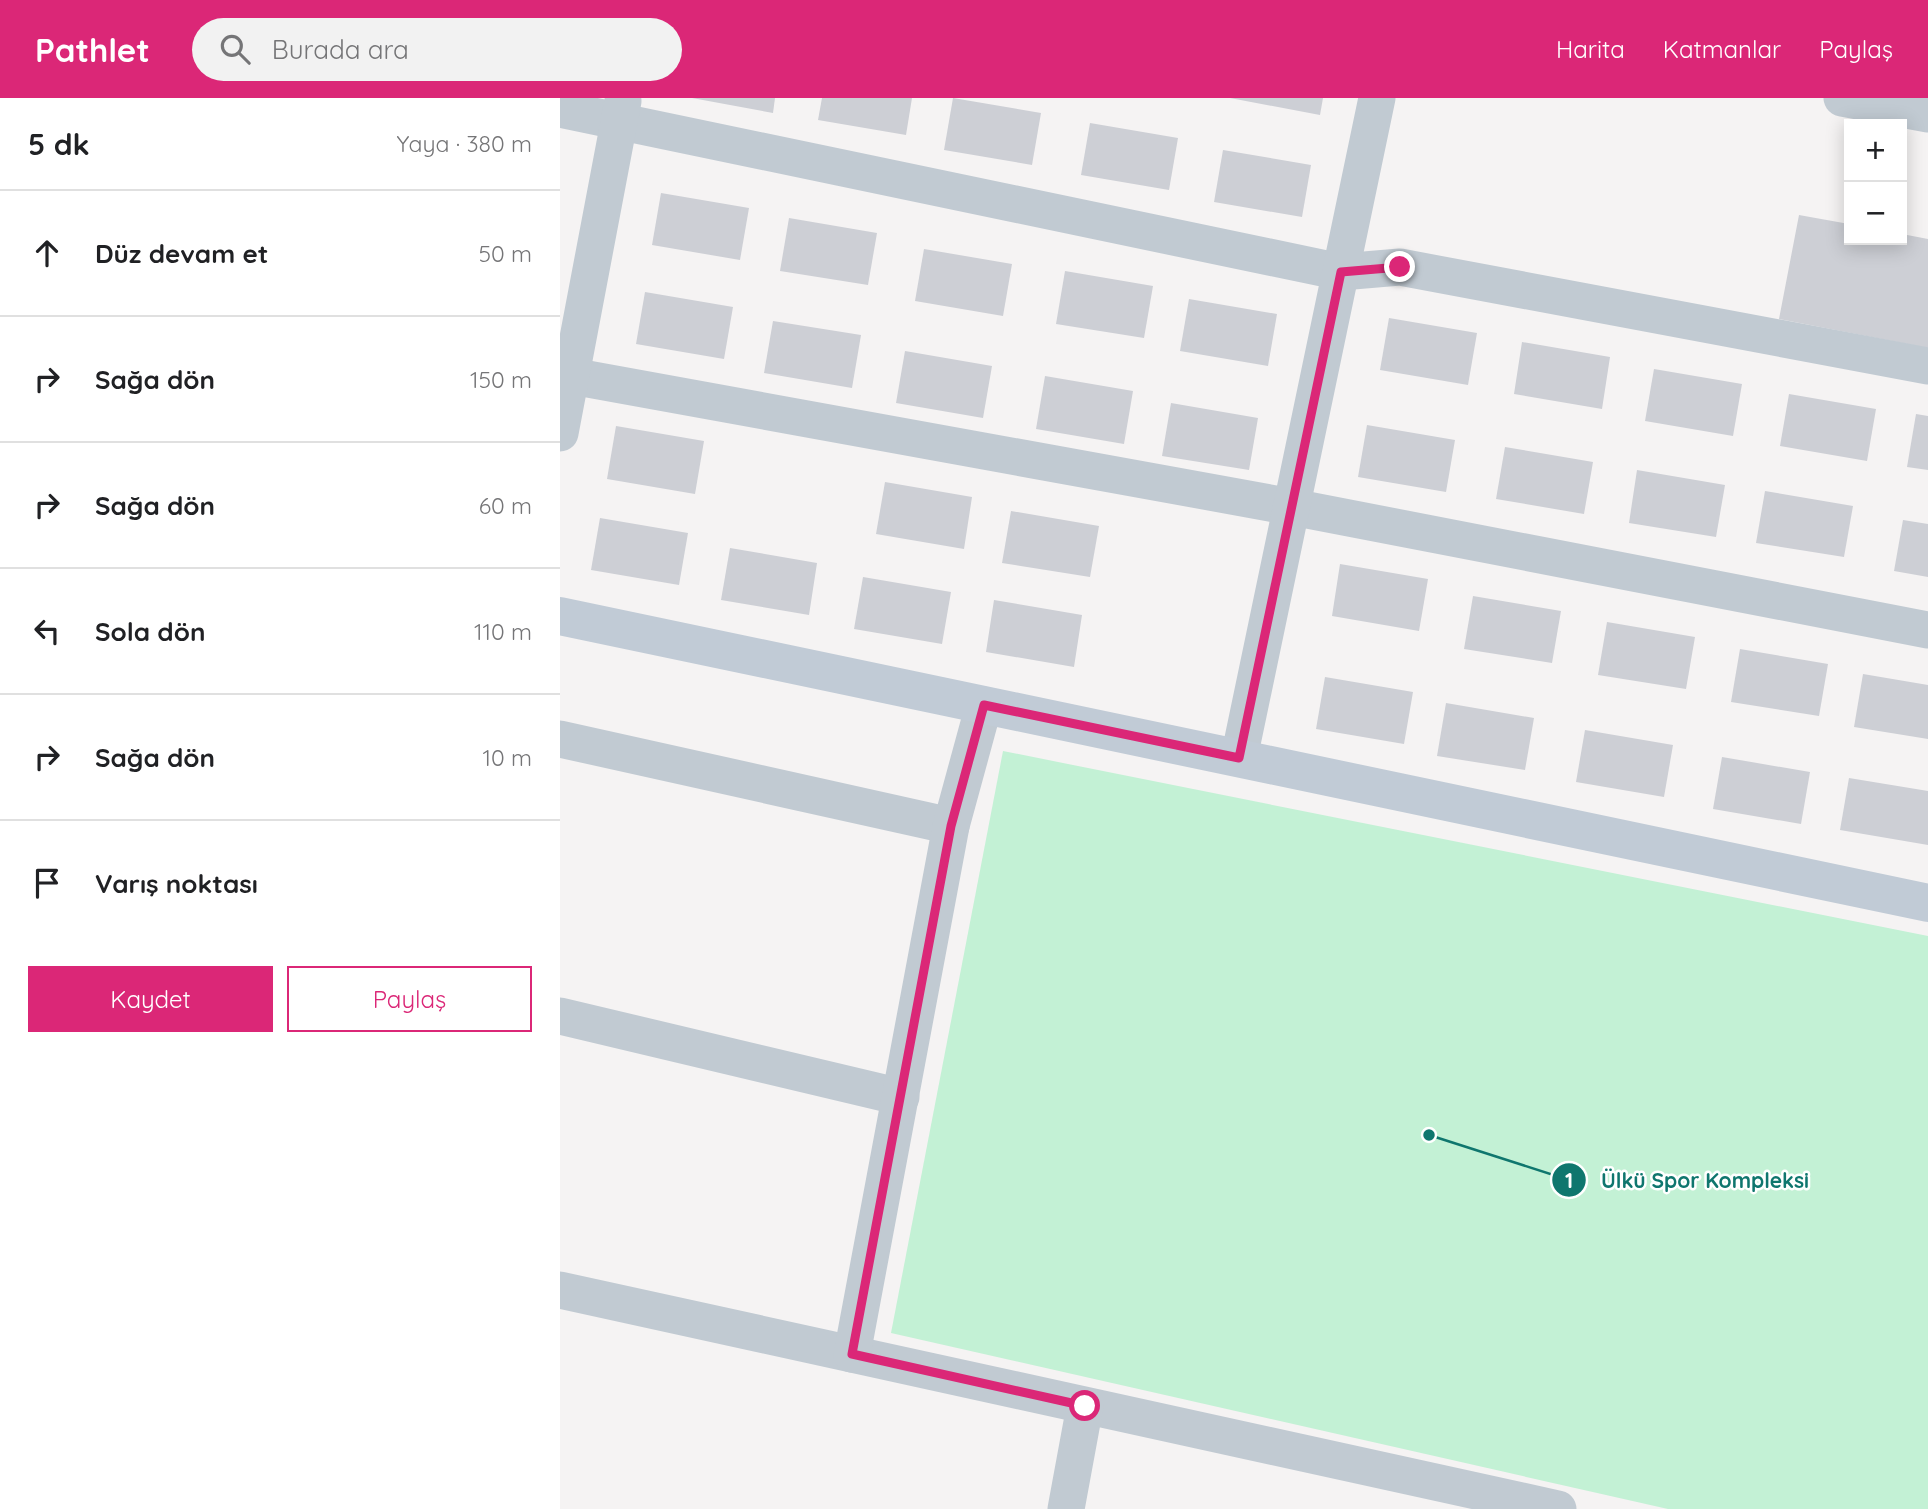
<!DOCTYPE html>
<html lang="tr">
<meta charset="utf-8">
<style>
body{margin:0;font-family:Quicksand,sans-serif;background:#f2f2f2;color:#202124}
.controls{position:absolute;right:21px;top:21px;display:grid;overflow:hidden;border-radius:0px;box-shadow:0 4px 18px #0003}
.controls button{width:63px;height:63px;display:grid;place-items:center;padding:0;border:0;border-bottom:2px solid #e0e0e0;background:#fff;color:#202124;font:35px sans-serif}
.stop{position:absolute;width:21px;height:21px;margin:-16px;border:5px solid #db2777;border-radius:50%;background:#fff}
.stop.end{background:#db2777;border-color:#fff;box-shadow:0 2px 7px #0008}
.list{margin:0;padding:0;list-style:none}
h2{display:flex;justify-content:space-between;align-items:center;height:91px;margin:0;padding:0 28px;font-size:30px}
h2 small{font-size:23px;font-weight:400;color:#757577}
.list li{display:grid;grid-template-columns:46px 1fr auto;gap:21px;align-items:center;box-sizing:border-box;height:126px;padding:0 28px;border-top:2px solid #e0e0e0}
.list b{display:block;font-size:26px;white-space:nowrap}
.list em{font-size:23px;font-style:normal;color:#757577}
.actions{display:flex;gap:14px;padding:21px 28px}
.actions a{flex:1;padding:16px 0;border:2px solid #db2777;border-radius:0px;text-align:center;font-size:24px;color:#db2777}
.actions .main{background:#db2777;color:#fff}
.icon{flex:none;width:38px;height:38px;fill:none;stroke:currentColor;stroke-width:2;stroke-linecap:round;stroke-linejoin:round}
.map{position:relative;flex:none;width:1368px;height:1411px;overflow:hidden}
header{display:flex;align-items:center;gap:42px;box-sizing:border-box;height:98px;padding:0 35px;background:#db2777;color:#fff}
header strong{font-size:33px}
nav{display:flex;gap:38px;margin-inline-start:auto;font-size:24px}
.search{width:490px;height:63px;background:#f2f2f2;display:flex;align-items:center;gap:18px;box-sizing:border-box;padding:0 24px;border-radius:38px;color:#757577;font-size:26px}
main{display:flex}
aside{flex:1;background:#fff}
.map>svg:first-child{display:block}
.green{fill:#c3f1d5}
.building{fill:#cdcfd5}
.lines{fill:none;stroke-linecap:round;stroke-linejoin:round}
.street{stroke:#c1cad2;stroke-width:37}
.secondary{stroke:#c1cbd6;stroke-width:38}
.route{stroke:#db2777;stroke-width:9}
.leader{fill:none;stroke:#0f766e;stroke-width:2.5}
.callout-dot{fill:#0f766e;stroke:#fff;stroke-width:2.5}
.mark-label{font-size:21px;text-anchor:middle;font-weight:bold;fill:#fff}
.callout-label{font-size:21px;text-anchor:middle;font-weight:bold;fill:#0f766e;stroke:#fff;stroke-width:5;stroke-linejoin:round;paint-order:stroke}
</style>
<header>
<strong>Pathlet</strong>
<div class="search"><svg class="icon" aria-label="search" viewBox="0 0 24 24"><circle cx="10" cy="10" r="6"/><path d="M15 15l6 6"/></svg>Burada ara</div>
<nav><a>Harita</a><a>Katmanlar</a><a>Paylaş</a></nav>
</header>
<main>
<aside>
<h2>5 dk<small>Yaya · 380 m</small></h2>
<ul class="list">
<li><svg class="icon" aria-label="ahead" viewBox="0 0 24 24"><path d="M12 20V5M6 11l6-6 6 6"/></svg><div><b>Düz devam et</b></div><em>50 m</em></li>
<li><svg class="icon" aria-label="right" viewBox="0 0 24 24"><path d="M7 20v-9h11M14 6l5 5-5 5"/></svg><div><b>Sağa dön</b></div><em>150 m</em></li>
<li><svg class="icon" aria-label="right" viewBox="0 0 24 24"><path d="M7 20v-9h11M14 6l5 5-5 5"/></svg><div><b>Sağa dön</b></div><em>60 m</em></li>
<li><svg class="icon" aria-label="left" viewBox="0 0 24 24"><path d="M17 20v-9H6M10 6l-5 5 5 5"/></svg><div><b>Sola dön</b></div><em>110 m</em></li>
<li><svg class="icon" aria-label="right" viewBox="0 0 24 24"><path d="M7 20v-9h11M14 6l5 5-5 5"/></svg><div><b>Sağa dön</b></div><em>10 m</em></li>
<li><svg class="icon" aria-label="arrive" viewBox="0 0 24 24"><path d="M6 21V4h12l-3 4 3 4H6"/></svg><div><b>Varış noktası</b></div></li>
</ul>
<div class="actions"><a class="main">Kaydet</a><a>Paylaş</a></div>
</aside>
<div class="map">
<svg width="1368" height="1411" viewBox="0 0 1368 1411">
<rect width="100%" height="100%" fill="#f5f3f3"/>
<path class="green" d="M443 653 1368 838V1411H1108L331 1235Z"/>
<g class="building">
<path d="M132 0H215L213 15Z"/>
<path d="M262 0H352L346 37 258 22Z"/>
<path d="M393 0 481 15 472 67 384 52Z"/>
<path d="M670 0H763L760 17Z"/>
<path d="M530 25 618 40 609 92 521 77Z"/>
<path d="M663 52 751 67 742 119 654 104Z"/>
<path d="M101 95 189 110 180 162 92 147Z"/>
<path d="M1239 117 1289 126V142H1342V136L1368 141V250L1219 221Z"/>
<path d="M229 120 317 135 308 187 220 173Z"/>
<path d="M364 151 452 166 443 218 355 203Z"/>
<path d="M505 173 593 188 584 240 496 226Z"/>
<path d="M85 194 173 209 164 261 76 246Z"/>
<path d="M629 201 717 216 708 268 620 253Z"/>
<path d="M829 220 917 235 908 287 820 272Z"/>
<path d="M213 223 301 237 292 290 204 275Z"/>
<path d="M962 244 1050 259 1042 311 954 296Z"/>
<path d="M345 253 432 268 423 320 336 305Z"/>
<path d="M1094 271 1182 286 1173 338 1085 323Z"/>
<path d="M485 278 573 293 564 346 476 331Z"/>
<path d="M1229 296 1316 311 1307 363 1220 348Z"/>
<path d="M611 305 698 320 689 372 602 358Z"/>
<path d="M1356 316 1368 318V372L1347 369Z"/>
<path d="M807 327 895 342 886 394 798 379Z"/>
<path d="M56 328 144 343 135 396 47 381Z"/>
<path d="M945 349 1033 364 1024 416 936 401Z"/>
<path d="M1077 372 1165 387 1156 439 1069 425Z"/>
<path d="M325 384 412 399 404 451 316 436Z"/>
<path d="M1205 393 1293 408 1284 459 1196 445Z"/>
<path d="M451 413 539 428 530 479 442 465Z"/>
<path d="M40 420 128 435 119 487 31 472Z"/>
<path d="M1343 422 1368 426V479L1334 473Z"/>
<path d="M170 450 257 465 249 517 161 502Z"/>
<path d="M780 466 868 481 859 533 772 518Z"/>
<path d="M303 479 391 494 382 546 294 531Z"/>
<path d="M913 498 1001 513 992 565 904 551Z"/>
<path d="M434 502 522 517 514 569 426 554Z"/>
<path d="M1047 524 1135 539 1126 591 1038 577Z"/>
<path d="M1180 551 1268 566 1259 618 1171 604Z"/>
<path d="M1303 576 1368 587V641L1294 629Z"/>
<path d="M765 579 853 594 844 646 756 631Z"/>
<path d="M886 605 974 620 965 672 877 658Z"/>
<path d="M1025 632 1113 647 1104 699 1016 684Z"/>
<path d="M1162 659 1250 674 1241 726 1153 711Z"/>
<path d="M1289 680 1368 693V747L1280 732Z"/>
</g>
<g class="lines">
<g class="street">
<path d="M1282 0 1368 16"/>
<path d="M0 11 781 174 840 169 1368 268"/>
<path d="M0 276 732 409 1368 532"/>
<path d="M0 335 63 3"/>
<path d="M0 641 391 728"/>
<path d="M679 660 817 0"/>
<path d="M0 918 341 999"/>
<path d="M0 1192 998 1411"/>
<path d="M292 1256 391 728 424 607"/>
<path d="M506 1411 525 1308"/>
</g>
<path class="secondary" d="M0 518 1368 805"/>
</g>
<g class="lines">
<path class="route" d="M525 1308 292 1256 391 728 424 607 679 660 781 174 840 169"/>
</g>
<path class="leader" d="M869 1037L1009 1082"/>
<g class="callout-dot">
<circle cx="869" cy="1037" r="7"/>
<circle cx="1009" cy="1082" r="18"/>
</g>
<g class="mark-label">
<text x="1009" y="1090">1</text>
</g>
<g class="callout-label">
<text x="1145" y="1090">Ülkü Spor Kompleksi</text>
</g>
</svg>
<div class="controls">
<button>+</button>
<button>−</button>
</div>
<div class="stop" style="left:525px;top:1308px"></div>
<div class="stop end" style="left:840px;top:169px"></div>
</div>
</main>
